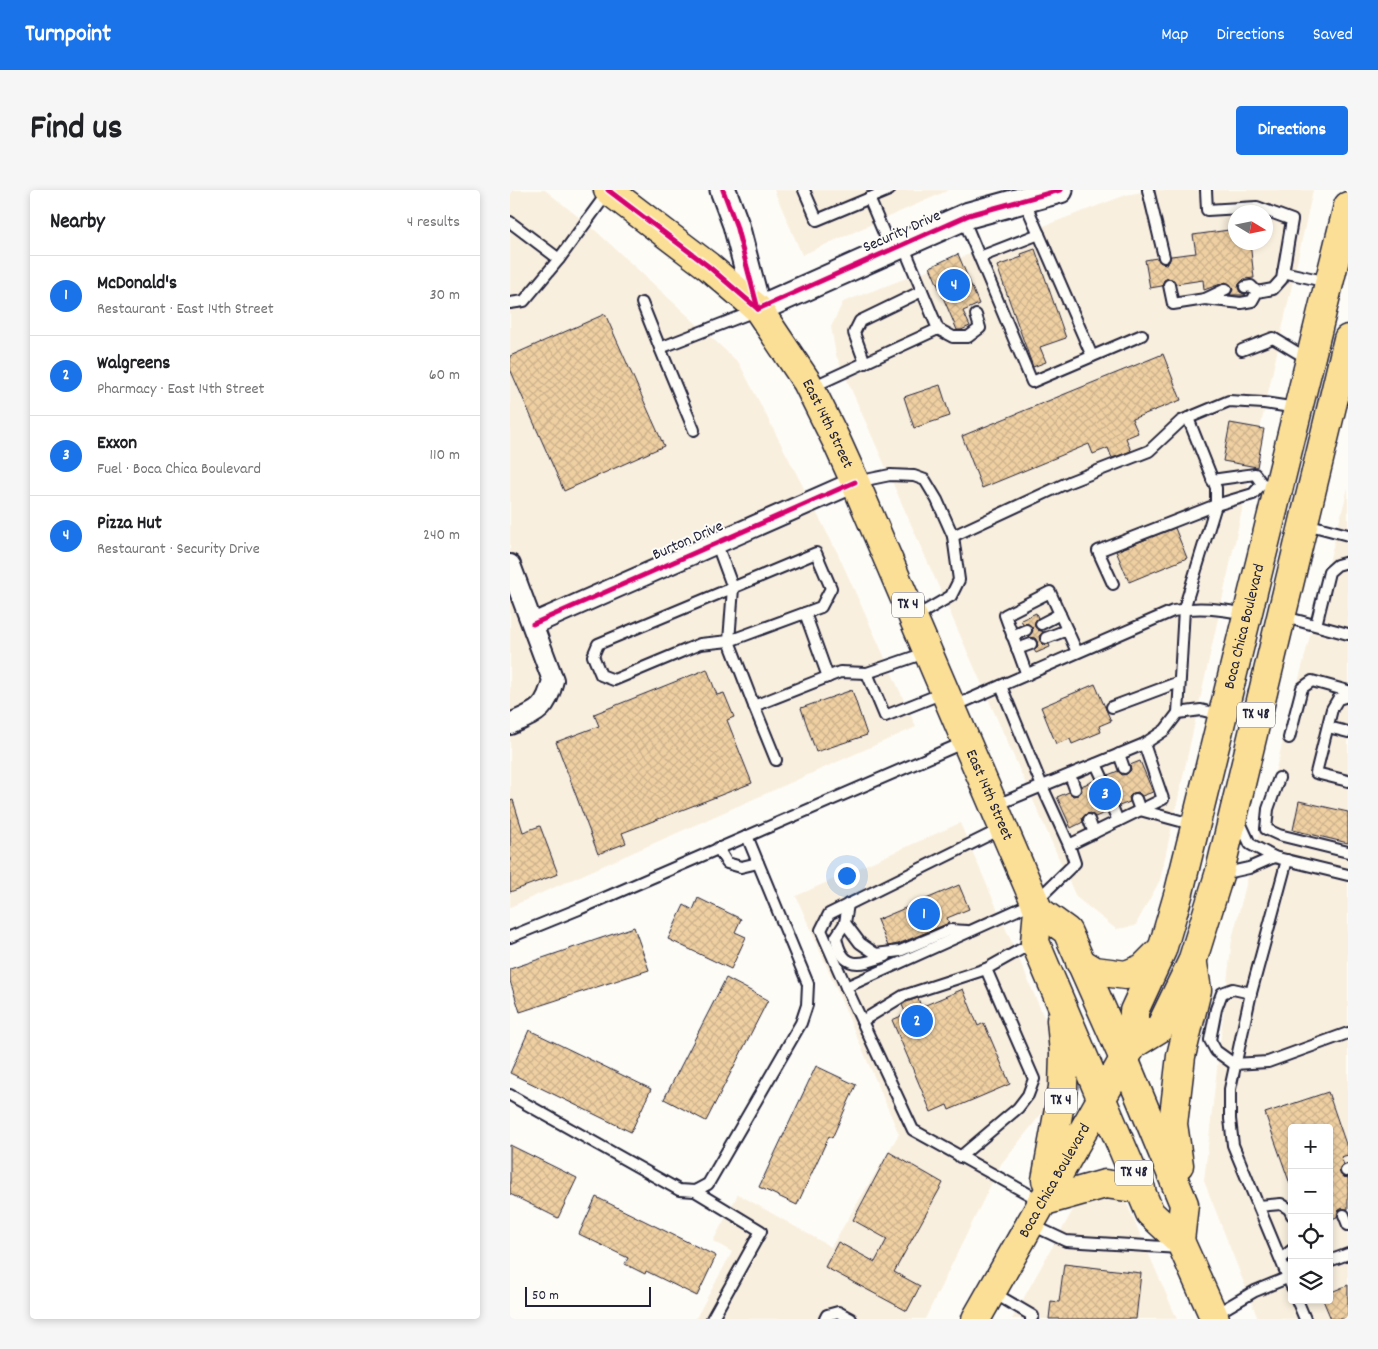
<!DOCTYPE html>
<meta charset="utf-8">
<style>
body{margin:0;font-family:Dekko,sans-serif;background:#f6f6f6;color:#202124}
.controls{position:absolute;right:15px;bottom:15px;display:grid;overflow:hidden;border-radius:5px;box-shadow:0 2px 8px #0003}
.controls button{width:45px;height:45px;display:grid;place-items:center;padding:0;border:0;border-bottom:1px solid #e0e0e0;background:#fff;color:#202124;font:25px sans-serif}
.compass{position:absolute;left:718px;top:15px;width:45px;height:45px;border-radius:50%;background:#fff;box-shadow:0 2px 8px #0003;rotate:100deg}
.scale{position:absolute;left:15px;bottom:12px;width:126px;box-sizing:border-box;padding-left:5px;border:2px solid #22223b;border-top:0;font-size:14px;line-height:18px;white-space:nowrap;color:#22223b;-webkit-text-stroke:4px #fdfcf7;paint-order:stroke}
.you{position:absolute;left:336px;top:685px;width:18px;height:18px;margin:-12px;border:4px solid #fff;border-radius:50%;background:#1a73e8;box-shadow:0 0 0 8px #1a73e833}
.badge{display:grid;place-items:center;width:32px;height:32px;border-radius:50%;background:#1a73e8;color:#fff;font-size:16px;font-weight:700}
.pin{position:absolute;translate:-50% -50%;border:2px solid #fff;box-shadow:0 1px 5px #0006}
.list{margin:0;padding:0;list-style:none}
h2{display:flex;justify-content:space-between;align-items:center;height:65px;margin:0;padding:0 20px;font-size:21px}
h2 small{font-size:16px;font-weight:400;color:#757577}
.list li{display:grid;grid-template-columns:32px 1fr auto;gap:15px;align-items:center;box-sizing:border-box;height:80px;padding:0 20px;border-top:1px solid #e0e0e0}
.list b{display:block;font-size:19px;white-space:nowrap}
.list p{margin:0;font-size:16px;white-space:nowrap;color:#757577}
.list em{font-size:16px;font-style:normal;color:#757577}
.icon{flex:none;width:28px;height:28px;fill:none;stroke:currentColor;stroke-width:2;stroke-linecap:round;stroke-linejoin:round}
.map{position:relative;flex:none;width:838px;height:1129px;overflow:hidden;border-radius:5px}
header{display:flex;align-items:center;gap:30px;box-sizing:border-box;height:70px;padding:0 25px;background:#1a73e8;color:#fff}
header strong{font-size:24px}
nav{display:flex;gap:28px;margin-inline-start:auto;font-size:18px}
.intro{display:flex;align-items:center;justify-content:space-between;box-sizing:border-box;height:120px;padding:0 30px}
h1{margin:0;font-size:35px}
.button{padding:12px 22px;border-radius:5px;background:#1a73e8;color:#fff;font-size:18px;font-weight:700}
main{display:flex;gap:30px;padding:0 30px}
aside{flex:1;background:#fff;border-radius:5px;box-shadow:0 2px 8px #0003}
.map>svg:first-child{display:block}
.built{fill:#f9efde;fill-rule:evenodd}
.building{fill:url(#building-cross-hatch);stroke:#22223b}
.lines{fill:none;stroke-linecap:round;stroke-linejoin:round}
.service-casing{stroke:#22223b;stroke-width:14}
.minor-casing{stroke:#22223b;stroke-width:24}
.tertiary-casing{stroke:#22223b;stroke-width:29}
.primary-casing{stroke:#22223b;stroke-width:31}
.service{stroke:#fdfcf7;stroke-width:10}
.minor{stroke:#fdfcf7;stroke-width:20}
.tertiary{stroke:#fdfcf7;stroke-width:25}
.primary{stroke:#fbdf96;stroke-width:28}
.cycleway-casing{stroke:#fdfcf7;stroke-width:8}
.cycleway{stroke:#d6006c;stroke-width:5}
.labels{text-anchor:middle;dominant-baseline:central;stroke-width:4;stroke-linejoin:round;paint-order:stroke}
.shield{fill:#fdfcf7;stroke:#646373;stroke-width:1}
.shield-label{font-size:15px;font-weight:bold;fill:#22223b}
.street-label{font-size:16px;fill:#22223b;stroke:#fdfcf7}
</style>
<header>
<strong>Turnpoint</strong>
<nav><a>Map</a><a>Directions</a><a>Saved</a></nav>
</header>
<div class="intro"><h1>Find us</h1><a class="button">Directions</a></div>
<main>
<aside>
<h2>Nearby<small>4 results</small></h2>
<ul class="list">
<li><span class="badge">1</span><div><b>McDonald's</b><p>Restaurant · East 14th Street</p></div><em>30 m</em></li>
<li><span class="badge">2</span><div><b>Walgreens</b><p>Pharmacy · East 14th Street</p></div><em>60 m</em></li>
<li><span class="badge">3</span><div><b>Exxon</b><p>Fuel · Boca Chica Boulevard</p></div><em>110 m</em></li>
<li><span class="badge">4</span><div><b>Pizza Hut</b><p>Restaurant · Security Drive</p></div><em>240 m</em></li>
</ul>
</aside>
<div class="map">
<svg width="838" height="1129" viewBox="0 0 838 1129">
<defs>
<pattern id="building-cross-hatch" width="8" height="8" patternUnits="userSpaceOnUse" patternTransform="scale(1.25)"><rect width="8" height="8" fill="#efd0a2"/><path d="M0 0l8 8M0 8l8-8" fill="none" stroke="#cdb28c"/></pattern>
</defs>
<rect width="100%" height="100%" fill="#fdfcf7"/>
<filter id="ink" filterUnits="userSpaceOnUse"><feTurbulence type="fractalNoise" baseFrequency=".02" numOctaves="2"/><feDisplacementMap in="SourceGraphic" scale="10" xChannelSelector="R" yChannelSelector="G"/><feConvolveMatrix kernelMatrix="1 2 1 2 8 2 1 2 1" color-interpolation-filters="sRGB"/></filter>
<g filter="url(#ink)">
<g class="built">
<path d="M0 0H35L86 41 229 173 328 364 406 537 0 717Z"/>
<path d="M264 0H439L292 65Z"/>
<path d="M642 0H803L650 690 625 736 606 739 566 707 326 165 321 137 333 112 616 5ZM726 22H756V52H726Z"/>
<path d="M838 298V1129H748L694 991 722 749ZM782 938H819V1110H782Z"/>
<path d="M450 633 534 827 553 897 491 974 415 1129H188L186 1128 222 1062 203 1051 228 1004 321 1057 389 944 286 706Z"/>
<path d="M594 1003 617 1014 667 1129H502L569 1009Z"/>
</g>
<g class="building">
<path d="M726 39V52H740L744 88 734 89 729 94 728 98 730 102 736 105H720L723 100 722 97 716 92 694 100 693 90 666 94 664 90 658 88 654 90 652 96 640 98 635 70 647 68 652 73 656 74 659 72 661 66 686 63 683 45Z"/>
<path d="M525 59 556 148 530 157 536 172 523 177 487 76 512 67 511 64Z"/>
<path d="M448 64 469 114 453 121 460 136 451 140H447L420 77Z"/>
<path d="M95 124 154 256 54 301 0 179V166Z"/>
<path d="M653 164 671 210 622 229 628 243 616 248 621 261 602 268 598 258 583 264 579 254 472 298 452 246Z"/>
<path d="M430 195 440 226 404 238 394 207Z"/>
<path d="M720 233 754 239 747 277 713 271Z"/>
<path d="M665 338 677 368 619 392 606 361Z"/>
<path d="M526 423 528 428 525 431V437L528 440 534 442 529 446 530 451 534 455 539 454 540 457 526 463 524 460 528 456 527 451 525 448 518 447 523 441 522 437 517 433 513 434 511 430Z"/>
<path d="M197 479 207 505 214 503 224 527 217 530 242 593 112 643 116 653 88 664 46 552 89 536 84 524Z"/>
<path d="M585 494 601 531 589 536 591 542 562 554 560 549 546 554 531 517Z"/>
<path d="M342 500 357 545 306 562 291 518Z"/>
<path d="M630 571 643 602 632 606 628 602 623 603 619 607 620 612 609 616 604 612 600 613 596 618 597 622 585 627 581 623 576 624 572 628 573 632 561 638 547 607 559 602 563 606 568 605 572 601 571 596 586 590 588 593H594L598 591V585L608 581 612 585 617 584 621 580 620 575Z"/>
<path d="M3 610 13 642 30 636 48 684 0 702V611Z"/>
<path d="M789 611 838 622V653L783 640Z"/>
<path d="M449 695 459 719 437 728 439 733 388 754 378 756 367 730Z"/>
<path d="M188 708 231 729 225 742 236 747 221 779 158 749 174 715 183 720Z"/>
<path d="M124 737 139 780 10 822 0 791V779Z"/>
<path d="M216 788 258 810 196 931 154 909Z"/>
<path d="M453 799 468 836 474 833 500 894 439 920 437 915 421 922 382 830 396 824 392 815 396 812 408 808 411 817Z"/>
<path d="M19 840 141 899 121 942 0 883Z"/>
<path d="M306 876 346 895 322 948 319 946 287 1015 249 997Z"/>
<path d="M818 902 838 960V965L831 967 834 975 829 981 832 986 838 988V1019H831L828 1021 827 1027 819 1030V938H782V994H780L755 923Z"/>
<path d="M0 955 67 988 48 1028 0 1004Z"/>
<path d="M379 962 433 993 384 1082 410 1096 397 1121 315 1077 328 1052 365 1072 377 1049 343 1030Z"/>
<path d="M86 1007 206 1066 187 1106 136 1081 135 1084 115 1074 118 1068 69 1044Z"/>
<path d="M554 1074 631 1083 626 1129H539L541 1111 549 1112Z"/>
<path d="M838 1095V1129H821L813 1110H819V1103Z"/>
</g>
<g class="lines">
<g class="service-casing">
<g id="service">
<path d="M294 0 307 30 379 0"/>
<path d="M638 0 654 67"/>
<path d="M359 8 381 60"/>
<path d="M514 10 582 166"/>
<path d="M453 28 522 192 632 145"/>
<path d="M0 32 49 69 98 2"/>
<path d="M470 67 529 44"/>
<path d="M773 82 818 92"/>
<path d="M659 95 663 114 695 109 731 113 742 111 747 102 763 99 772 89 782 30 747 17 697 20 696 0"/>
<path d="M735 97 741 96 747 102"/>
<path d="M695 109 716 99"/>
<path d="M0 113 14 111 49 69"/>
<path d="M132 113 150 158"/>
<path d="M428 139 443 147H458L470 138 466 125"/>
<path d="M732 160 763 148 798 169"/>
<path d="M355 173 344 143 350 131 412 101"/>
<path d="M300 198 428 139 393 55"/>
<path d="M184 240 150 158 245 121"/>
<path d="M702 290 745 284 752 294 758 295"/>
<path d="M346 292 380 285 404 286 415 290 427 310 443 346 449 390 441 406 405 427"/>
<path d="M796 334 838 345"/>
<path d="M443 346 559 292 639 261 671 231 719 211 754 213 787 218"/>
<path d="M206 352 223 398 219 451 190 454 104 490 91 485 83 466 88 454 306 363 321 398 311 417 219 451 244 516"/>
<path d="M603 394 588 361 706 315 743 304 752 294"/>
<path d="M295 423 318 487"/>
<path d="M771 426 838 444"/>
<path d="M531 434 550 424"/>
<path d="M806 435 819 382 827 375 838 372"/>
<path d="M502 446 516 440"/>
<path d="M536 448 557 440"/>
<path d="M507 459 521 454"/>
<path d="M357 483 375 526 433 503"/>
<path d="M517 485 495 425 540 402 567 462"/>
<path d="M491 496 532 596 559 655 653 609 634 554"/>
<path d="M838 506 828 509 822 519 806 583 838 591"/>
<path d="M442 517 663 421C689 416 710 419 736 424"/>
<path d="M602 517 669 492"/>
<path d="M668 523 674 419 706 315V298L678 228"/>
<path d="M818 537 838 542"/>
<path d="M779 548 792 498 802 491 838 501"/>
<path d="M609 564 614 578"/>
<path d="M266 570 244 516 330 482 357 483 418 462"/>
<path d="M586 574 592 587"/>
<path d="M560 585 565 599"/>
<path d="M769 588 758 619 756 639 769 645 838 662"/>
<path d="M626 609 630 620 685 635"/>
<path d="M484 616 634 554 655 540 668 523 691 520 711 525"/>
<path d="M603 619 608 631"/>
<path d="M728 628 740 654 764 667 838 685"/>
<path d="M579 630 584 643"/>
<path d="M493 638 319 724 311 740 336 797 525 712 565 673 559 655"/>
<path d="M208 658 217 673 231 677 248 673"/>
<path d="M777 670 741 803 720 899V929L723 955 782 1097"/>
<path d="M712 684 739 678 764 667"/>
<path d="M338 714 335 733 350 753 366 764 390 761 440 740 457 741"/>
<path d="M335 733 326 747C332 781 350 775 376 766"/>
<path d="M0 747 69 719 455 552"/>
<path d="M336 797 403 940 531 1011"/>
<path d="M741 803 723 799 712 803 706 819 700 850 706 861 724 874 758 872 838 843"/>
<path d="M352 831 393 806 476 779"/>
<path d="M0 905 169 1000 185 1001 198 994 291 833 297 815 298 794 237 646"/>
<path d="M450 967 508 918 518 905 524 889 476 779 524 752"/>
<path d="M836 981 838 980"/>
<path d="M185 1001 251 1041 202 1129"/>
<path d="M749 1016 771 1014 779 1019 782 1025"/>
<path d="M834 1025 838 1035"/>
<path d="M520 1034 556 1051 669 1058"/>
<path d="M771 1069 782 1060"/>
<path d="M819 1071 838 1064"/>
<path d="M482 1102 523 1126 521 1129"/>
<path d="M787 1110 795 1129"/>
<path d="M704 1125 745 1101 782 1086"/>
<path d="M315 1129 317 1125 328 1122 341 1129"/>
</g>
</g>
<g class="minor-casing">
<g id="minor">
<path d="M0 375 43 490C36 520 27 522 0 534"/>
<path d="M23 434 345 292"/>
</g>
</g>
<g class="tertiary-casing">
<path id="tertiary" d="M213 0 226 35 248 119 459 25 550 0"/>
</g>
<g class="primary-casing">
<g id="primary">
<path id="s1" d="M98 0 198 76 248 119 297 192 326 250 345 292 525 712 528 720 525 752 640 1023 670 1051 705 1129"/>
<path d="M528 720 557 741 614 869 674 1014 670 1051"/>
<path d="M570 772 585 781 616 785 633 778 649 762"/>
<path id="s2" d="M624 854V821L652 760 669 702 838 16"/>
<path d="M669 975 663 934 671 866 687 800 683 774"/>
<path d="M536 990 553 897 554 863 551 830"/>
<path d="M531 1012 595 994 631 999"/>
<path id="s3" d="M466 1129 614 869 624 854 650 838 682 772 709 685 838 149"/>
</g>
</g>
<use href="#service" class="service"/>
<use href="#minor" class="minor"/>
<use href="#tertiary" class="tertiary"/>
<use href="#primary" class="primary"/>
<g class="cycleway-casing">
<g id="cycleway">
<path d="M98 0 198 76 248 119"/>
<path d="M213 0 226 35 248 119"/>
<path d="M248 119 459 25 550 0"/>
<path d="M23 434 345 292"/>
</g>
</g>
<use href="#cycleway" class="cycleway"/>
</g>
</g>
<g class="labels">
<g class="shield">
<rect x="382" y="402.5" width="32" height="25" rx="4"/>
<rect x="727" y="512.5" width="38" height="25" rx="4"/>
<rect x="535" y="898.5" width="32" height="25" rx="4"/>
<rect x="605" y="970.5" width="38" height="25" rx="4"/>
</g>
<g class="shield-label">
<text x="398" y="415">TX 4</text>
<text x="746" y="525">TX 48</text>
<text x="551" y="911">TX 4</text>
<text x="624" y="983">TX 48</text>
</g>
<g class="street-label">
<text transform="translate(392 42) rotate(-24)">Security Drive</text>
<text stroke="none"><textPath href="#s1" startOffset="326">East 14th Street</textPath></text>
<text transform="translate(178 351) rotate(-24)">Burton Drive</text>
<text stroke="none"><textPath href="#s2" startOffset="434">Boca Chica Boulevard</textPath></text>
<text stroke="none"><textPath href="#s1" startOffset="731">East 14th Street</textPath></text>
<text stroke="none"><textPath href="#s3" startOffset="159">Boca Chica Boulevard</textPath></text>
</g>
</g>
</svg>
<div class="controls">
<button>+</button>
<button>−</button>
<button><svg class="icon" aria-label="locate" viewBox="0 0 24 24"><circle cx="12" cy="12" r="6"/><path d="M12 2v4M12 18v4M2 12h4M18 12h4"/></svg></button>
<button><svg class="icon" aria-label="layers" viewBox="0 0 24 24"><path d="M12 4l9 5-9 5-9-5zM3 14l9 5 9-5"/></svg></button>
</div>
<svg class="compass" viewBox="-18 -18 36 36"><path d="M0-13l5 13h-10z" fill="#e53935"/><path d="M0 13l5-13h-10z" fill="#757577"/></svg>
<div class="scale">50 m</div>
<div class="you"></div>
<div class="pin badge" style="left:414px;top:724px">1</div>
<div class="pin badge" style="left:407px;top:831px">2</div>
<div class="pin badge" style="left:595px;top:604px">3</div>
<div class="pin badge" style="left:444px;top:95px">4</div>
</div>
</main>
